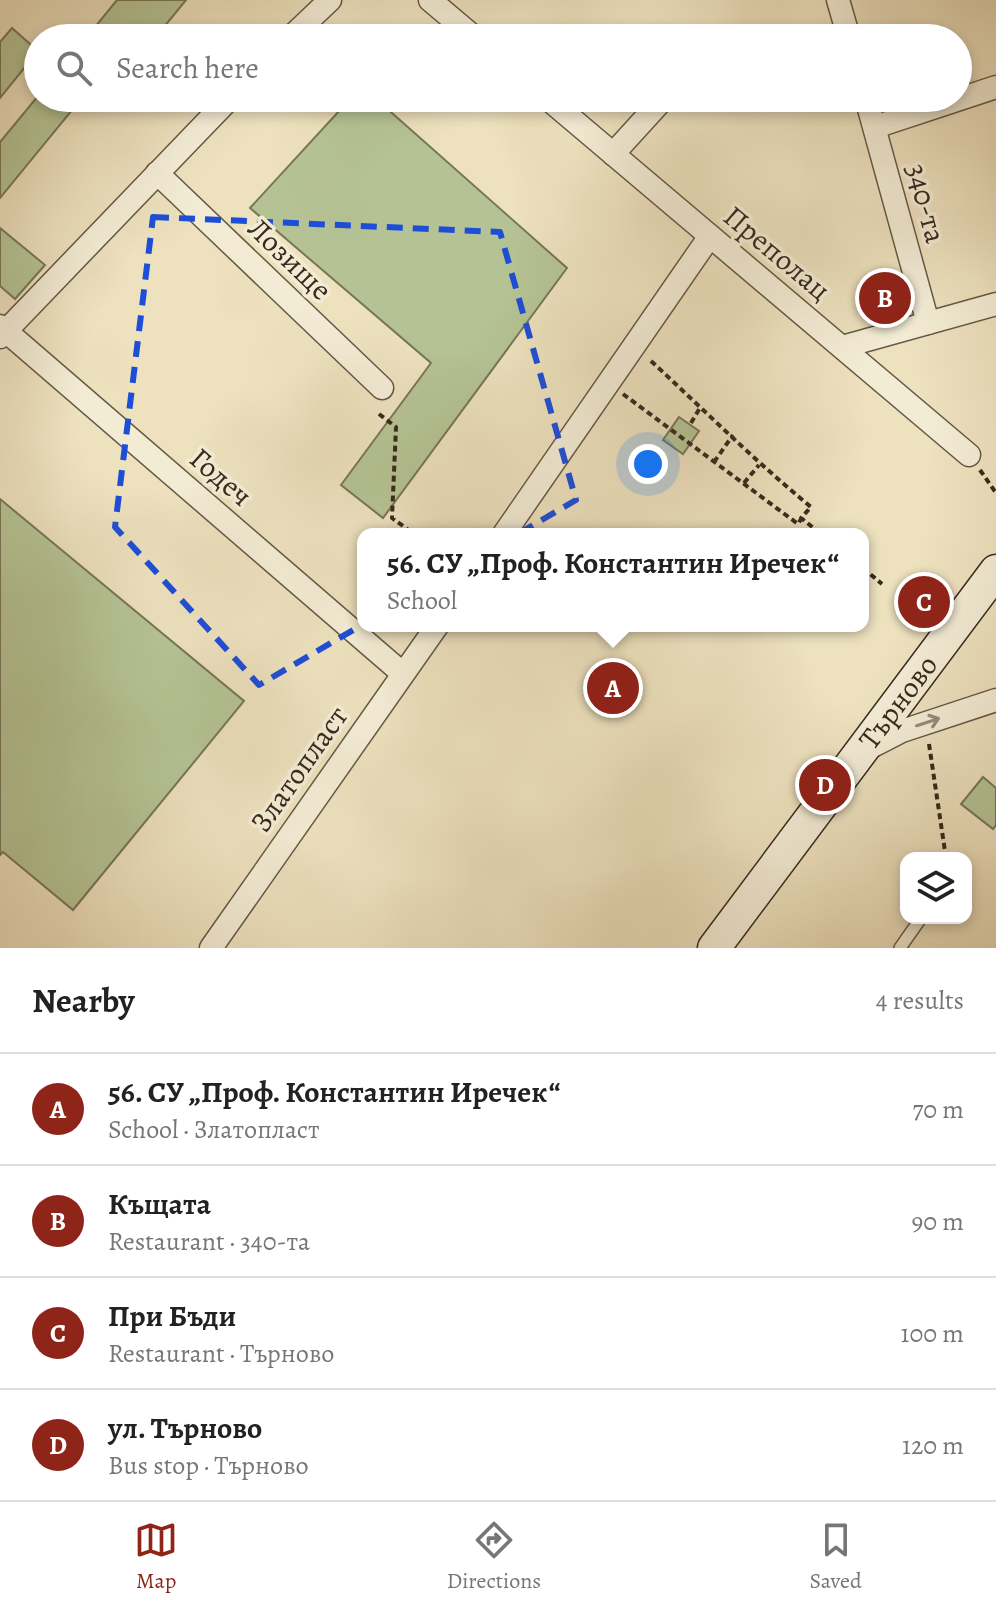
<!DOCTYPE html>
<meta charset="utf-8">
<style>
body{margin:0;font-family:Alegreya,serif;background:#f6f6f6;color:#222}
.controls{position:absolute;right:24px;bottom:24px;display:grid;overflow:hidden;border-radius:16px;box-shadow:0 4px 12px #0003}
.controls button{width:72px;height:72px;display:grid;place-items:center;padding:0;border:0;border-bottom:2px solid #e0e0e0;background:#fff;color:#222;font:40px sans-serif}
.you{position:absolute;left:648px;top:464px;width:28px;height:28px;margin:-20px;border:6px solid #fff;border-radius:50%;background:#1a73e8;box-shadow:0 0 0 12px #1a73e833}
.badge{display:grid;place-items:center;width:52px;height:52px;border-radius:50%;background:#8f2418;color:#fff;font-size:26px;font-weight:700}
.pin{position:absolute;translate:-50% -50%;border:4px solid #fff;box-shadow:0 2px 8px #0006}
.popup{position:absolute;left:357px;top:528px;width:512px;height:104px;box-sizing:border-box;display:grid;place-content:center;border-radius:16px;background:#fff;filter:drop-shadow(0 2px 6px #0005);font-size:26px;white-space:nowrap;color:#767676}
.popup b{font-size:30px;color:#222}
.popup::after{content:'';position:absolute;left:50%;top:100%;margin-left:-16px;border:16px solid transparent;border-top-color:#fff}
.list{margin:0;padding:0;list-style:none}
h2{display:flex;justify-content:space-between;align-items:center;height:104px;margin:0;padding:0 32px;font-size:34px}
h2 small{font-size:26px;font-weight:400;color:#767676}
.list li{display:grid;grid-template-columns:52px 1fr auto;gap:24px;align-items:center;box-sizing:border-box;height:112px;padding:0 32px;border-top:2px solid #e0e0e0}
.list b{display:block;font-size:30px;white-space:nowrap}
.list p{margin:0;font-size:26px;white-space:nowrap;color:#767676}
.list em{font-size:26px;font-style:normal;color:#767676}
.icon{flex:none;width:44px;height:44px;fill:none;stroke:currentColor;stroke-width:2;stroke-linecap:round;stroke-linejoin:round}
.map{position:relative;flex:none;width:996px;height:948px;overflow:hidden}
.search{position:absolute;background:#fff;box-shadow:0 4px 12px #0003;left:24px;right:24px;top:24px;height:88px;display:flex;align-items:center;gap:20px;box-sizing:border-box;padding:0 28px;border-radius:44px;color:#767676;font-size:30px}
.sheet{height:552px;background:#fff}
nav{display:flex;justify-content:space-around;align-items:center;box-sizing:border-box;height:112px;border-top:2px solid #e0e0e0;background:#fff;font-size:22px;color:#767676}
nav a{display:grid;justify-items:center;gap:4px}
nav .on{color:#8f2418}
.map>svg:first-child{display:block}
.green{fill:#b5c394;stroke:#767658;stroke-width:2}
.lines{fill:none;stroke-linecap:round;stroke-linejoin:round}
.lane-casing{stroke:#655845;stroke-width:14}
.street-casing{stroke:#655845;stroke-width:25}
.secondary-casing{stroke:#382a1d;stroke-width:35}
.path{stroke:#382a1d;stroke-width:4;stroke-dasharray:6 4;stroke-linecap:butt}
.lane{stroke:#f3ecd5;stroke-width:11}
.street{stroke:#f3ecd5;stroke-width:22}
.secondary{stroke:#f3ecd5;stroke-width:32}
.oneway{stroke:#968b79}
.marked{fill:none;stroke:#1d4ed8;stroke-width:6;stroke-dasharray:16 10;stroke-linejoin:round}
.labels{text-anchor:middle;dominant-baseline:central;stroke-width:7;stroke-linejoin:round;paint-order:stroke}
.street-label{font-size:30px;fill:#382a1d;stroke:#f3ecd5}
</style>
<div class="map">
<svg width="996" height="948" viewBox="0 0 996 948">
<rect width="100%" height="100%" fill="#ede1be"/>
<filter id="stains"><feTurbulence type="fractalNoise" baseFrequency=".0025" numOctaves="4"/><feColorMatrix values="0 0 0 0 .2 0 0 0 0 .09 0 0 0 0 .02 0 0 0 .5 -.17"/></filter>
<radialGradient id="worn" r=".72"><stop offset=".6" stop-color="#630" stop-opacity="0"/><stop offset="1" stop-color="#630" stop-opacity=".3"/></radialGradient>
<g class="green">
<path d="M117 0H186L155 38H86Z"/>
<path d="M12 28 38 51 0 98V42Z"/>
<path d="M38 96 82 98 0 198V142Z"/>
<path d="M351 98H375L567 268 383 518 341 485 431 363 250 208Z"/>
<path d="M0 228 45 265 15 299 0 286Z"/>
<path d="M679 417 699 431 683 454 663 440Z"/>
<path d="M0 499 244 701 73 910 3 852 0 855Z"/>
<path d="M983 777 996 788V825L993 829 961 804Z"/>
</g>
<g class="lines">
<g class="lane-casing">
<path id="lane" d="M900 948 921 918"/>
</g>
<g class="street-casing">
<g id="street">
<path d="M430 0 475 38"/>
<path d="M838 0 849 38"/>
<path d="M290 38 330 0"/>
<path d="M547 98 969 455"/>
<path d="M866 98 928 323"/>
<path d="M875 127 996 87"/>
<path d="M613 154 664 98"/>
<path d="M157 173 382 388"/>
<path d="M0 326 402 673"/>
<path d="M0 337 230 98"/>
<path d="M842 347 996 304"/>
<path d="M504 534 710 236"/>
<path d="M867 749 902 731 996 700"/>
<path d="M211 948 437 626"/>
</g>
</g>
<g class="secondary-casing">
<path id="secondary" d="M714 948 996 571"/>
</g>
<g class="path">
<path d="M651 361C704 410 755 461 811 507L801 518 821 534"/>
<path d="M623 394 798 524 801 519"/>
<path d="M379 414 396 427 392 518 414 534"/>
<path d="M691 423 701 406"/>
<path d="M714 462 733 435"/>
<path d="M980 470 996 493"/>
<path d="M744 483 759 465"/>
<path d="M863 568 882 584"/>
<path d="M929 744 946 858"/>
</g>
<use href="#lane" class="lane"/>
<use href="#street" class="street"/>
<use href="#secondary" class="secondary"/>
</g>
<defs><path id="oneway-shaft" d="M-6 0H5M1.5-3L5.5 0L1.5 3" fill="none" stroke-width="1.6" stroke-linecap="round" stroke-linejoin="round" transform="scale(2)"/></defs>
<use class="oneway" href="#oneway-shaft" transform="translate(928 722) rotate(-18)"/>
<path class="marked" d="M153 217 500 232 576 500 259 685 115 527Z"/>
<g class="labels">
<g class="street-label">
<text transform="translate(926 203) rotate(75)">340-та</text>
<text transform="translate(777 253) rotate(40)">Преполац</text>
<text transform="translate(290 259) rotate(44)">Лозище</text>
<text transform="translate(221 477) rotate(41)">Годеч</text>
<text transform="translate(898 702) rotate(-53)">Търново</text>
<text transform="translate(299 769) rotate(-55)">Златопласт</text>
</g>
</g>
<rect width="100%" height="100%" filter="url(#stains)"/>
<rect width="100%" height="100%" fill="url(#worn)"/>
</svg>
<div class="controls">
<button><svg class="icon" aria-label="layers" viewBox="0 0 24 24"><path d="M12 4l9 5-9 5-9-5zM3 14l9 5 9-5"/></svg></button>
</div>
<div class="you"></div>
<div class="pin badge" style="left:613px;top:688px">A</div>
<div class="popup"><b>56. СУ „Проф. Константин Иречек“</b>School</div>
<div class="pin badge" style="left:885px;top:298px">B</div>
<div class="pin badge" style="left:924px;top:602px">C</div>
<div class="pin badge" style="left:825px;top:785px">D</div>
<div class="search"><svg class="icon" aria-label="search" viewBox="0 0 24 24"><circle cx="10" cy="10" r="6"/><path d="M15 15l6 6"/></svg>Search here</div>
</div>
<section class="sheet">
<h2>Nearby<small>4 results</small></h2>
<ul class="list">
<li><span class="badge">A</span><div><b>56. СУ „Проф. Константин Иречек“</b><p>School · Златопласт</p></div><em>70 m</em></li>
<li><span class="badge">B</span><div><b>Къщата</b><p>Restaurant · 340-та</p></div><em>90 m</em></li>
<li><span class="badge">C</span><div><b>При Бъди</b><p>Restaurant · Търново</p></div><em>100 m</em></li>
<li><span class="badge">D</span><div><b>ул. Търново</b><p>Bus stop · Търново</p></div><em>120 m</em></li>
</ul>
</section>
<nav>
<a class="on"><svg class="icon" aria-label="map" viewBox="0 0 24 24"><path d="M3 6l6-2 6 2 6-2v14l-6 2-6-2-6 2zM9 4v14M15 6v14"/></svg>Map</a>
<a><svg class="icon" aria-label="directions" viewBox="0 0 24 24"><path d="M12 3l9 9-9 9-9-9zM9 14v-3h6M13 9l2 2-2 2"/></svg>Directions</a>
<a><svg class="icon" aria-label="saved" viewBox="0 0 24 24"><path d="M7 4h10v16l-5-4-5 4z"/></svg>Saved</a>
</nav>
